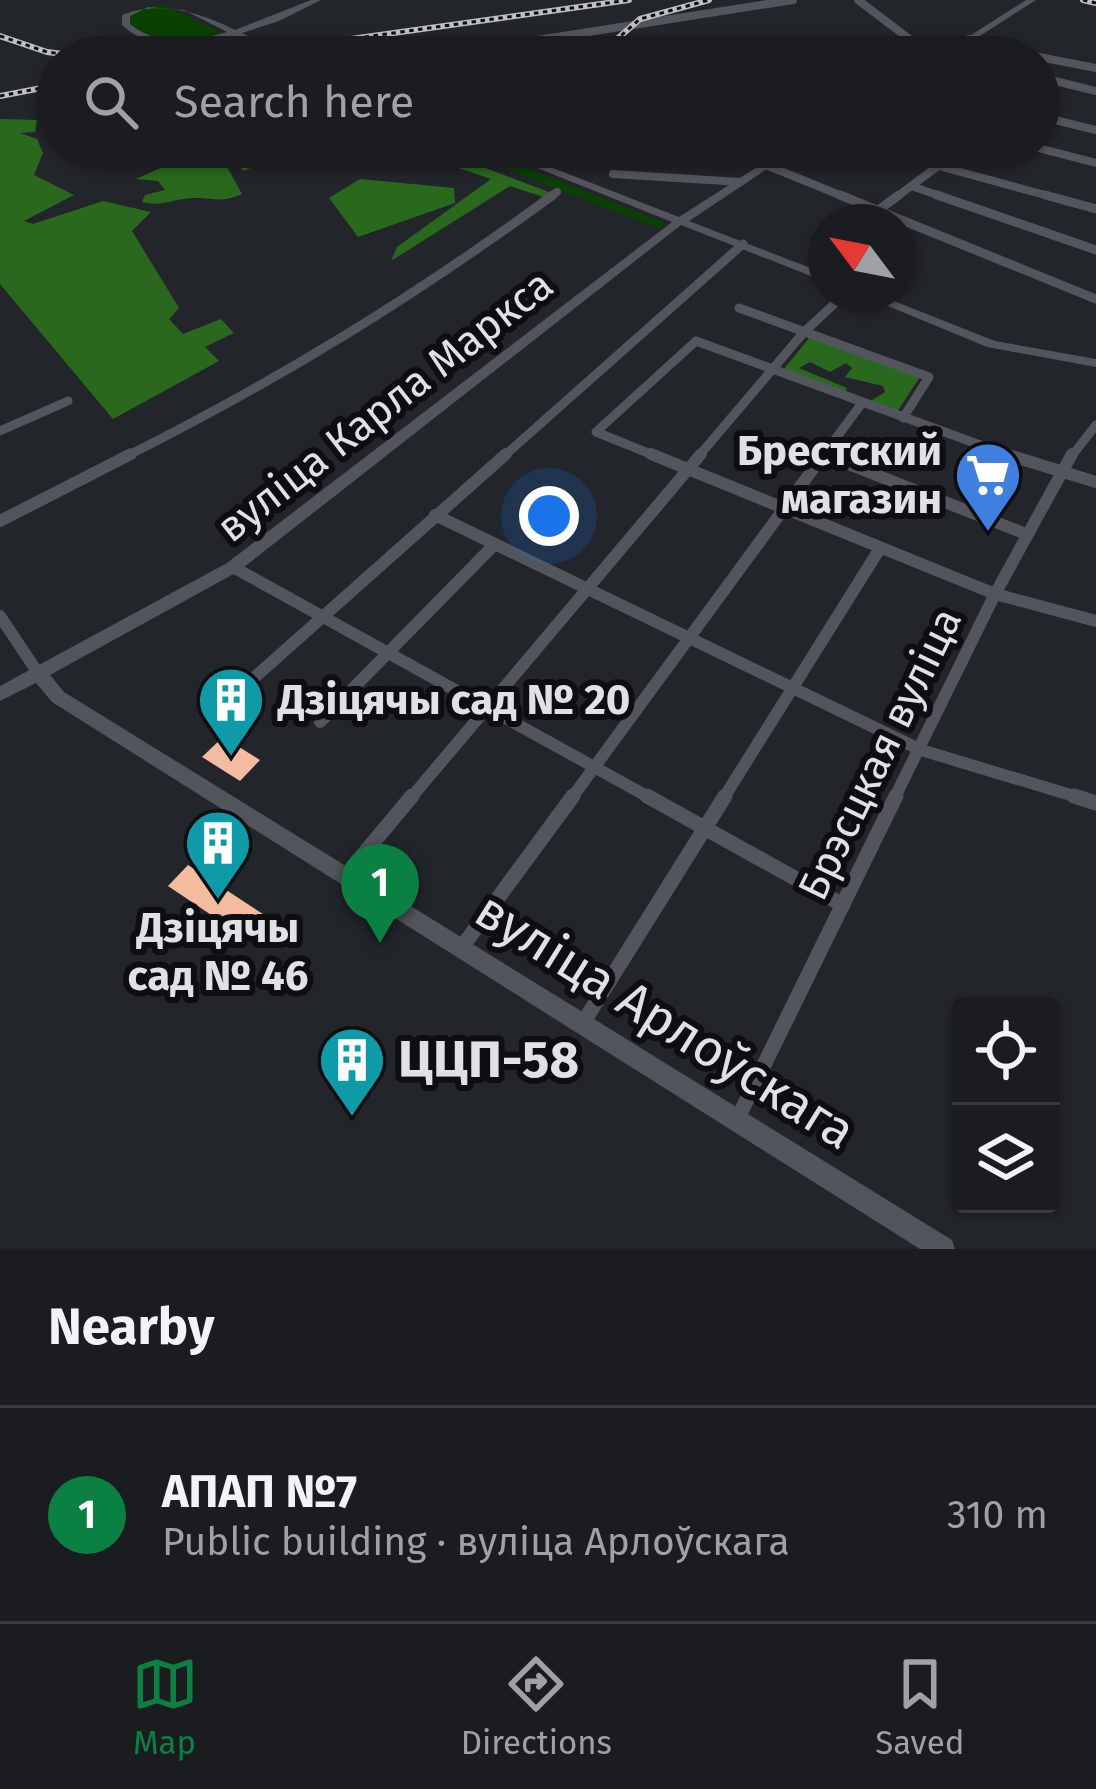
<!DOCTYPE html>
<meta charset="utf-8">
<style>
body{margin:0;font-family:"Fira Sans",sans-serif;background:#232529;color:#f1f3f6}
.controls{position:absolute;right:36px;bottom:36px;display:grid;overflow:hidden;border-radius:12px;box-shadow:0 3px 9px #0004}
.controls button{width:108px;height:108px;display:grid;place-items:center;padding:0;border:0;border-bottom:3px solid #383a3e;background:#1a1c20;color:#f1f3f6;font:60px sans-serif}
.compass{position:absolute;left:808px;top:204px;width:108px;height:108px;border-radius:50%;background:#1a1c20;box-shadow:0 3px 9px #0004;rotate:302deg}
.you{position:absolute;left:549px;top:516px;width:42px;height:42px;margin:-30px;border:9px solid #fff;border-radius:50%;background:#1a73e8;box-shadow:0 0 0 18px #1a73e833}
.badge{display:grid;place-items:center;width:78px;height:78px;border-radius:50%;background:#0b8043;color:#fff;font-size:39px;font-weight:700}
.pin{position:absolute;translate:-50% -99px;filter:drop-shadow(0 3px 6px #0008)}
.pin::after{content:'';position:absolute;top:63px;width:42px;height:36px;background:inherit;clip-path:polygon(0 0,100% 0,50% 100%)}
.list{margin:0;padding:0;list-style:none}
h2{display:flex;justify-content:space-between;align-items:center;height:156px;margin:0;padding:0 48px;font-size:51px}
h2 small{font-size:39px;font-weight:400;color:#9fa1a5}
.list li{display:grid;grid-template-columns:78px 1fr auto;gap:36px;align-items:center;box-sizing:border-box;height:216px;padding:0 48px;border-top:3px solid #383a3e}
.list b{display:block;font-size:45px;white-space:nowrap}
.list p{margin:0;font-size:39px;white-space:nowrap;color:#9fa1a5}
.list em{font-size:39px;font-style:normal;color:#9fa1a5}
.icon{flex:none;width:66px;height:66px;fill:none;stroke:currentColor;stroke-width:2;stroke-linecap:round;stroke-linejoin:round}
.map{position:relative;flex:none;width:1096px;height:1249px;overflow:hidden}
.search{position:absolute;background:#1a1c20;box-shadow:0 3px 9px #0004;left:36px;right:36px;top:36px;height:132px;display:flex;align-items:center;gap:30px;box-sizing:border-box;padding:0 42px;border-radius:66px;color:#9fa1a5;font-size:45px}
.sheet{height:372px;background:#1a1c20}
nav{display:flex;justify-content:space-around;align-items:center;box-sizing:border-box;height:168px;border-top:3px solid #383a3e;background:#1a1c20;font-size:33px;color:#9fa1a5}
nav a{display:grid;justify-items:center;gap:6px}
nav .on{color:#0b8043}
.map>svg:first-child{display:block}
.green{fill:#094100}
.forest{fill:#2a681e}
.building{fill:#f3bba0}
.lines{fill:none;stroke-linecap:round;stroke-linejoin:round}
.street-far3{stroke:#52555b;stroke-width:8}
.street-far2{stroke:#52555b;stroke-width:9}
.street-far1{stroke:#52555b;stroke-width:12}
.street{stroke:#52555b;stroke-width:15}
.secondary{fill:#52555b;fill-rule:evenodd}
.rail-casing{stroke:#bdc0c3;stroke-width:6}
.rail{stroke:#0d0e11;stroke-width:3;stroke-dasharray:4.5;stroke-linecap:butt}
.labels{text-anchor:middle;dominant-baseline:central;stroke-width:12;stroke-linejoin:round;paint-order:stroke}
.street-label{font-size:42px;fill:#dfe2e5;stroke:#0d0e11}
.poi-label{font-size:42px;font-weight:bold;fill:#dfe2e5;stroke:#0d0e11;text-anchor:end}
.near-street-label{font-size:51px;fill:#dfe2e5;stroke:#0d0e11}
.near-poi-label{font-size:51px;font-weight:bold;fill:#dfe2e5;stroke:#0d0e11;text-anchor:start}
</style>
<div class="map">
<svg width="1096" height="1249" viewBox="0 0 1096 1249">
<rect width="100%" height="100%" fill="#22252a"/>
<g class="green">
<path d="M163 5 222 33 179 39 135 32 129 21 134 10Z"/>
<path d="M450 147H472L665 223 661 229Z"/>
</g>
<g class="forest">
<path d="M0 119 37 120 35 132 20 133 37 139 43 153 34 175 74 195 24 221 33 224 103 201 151 212 132 231 179 308 169 319 183 334 221 319 234 333 205 347 219 361 113 419 0 284Z"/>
<path d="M207 147H326L327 148 301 149 243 171 231 155 221 156 242 194C220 204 214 197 193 198 172 199 164 207 142 202L145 195 165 190 158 181 136 179Z"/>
<path d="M412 147 432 148 549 192 543 197 510 186 391 261 397 247 491 179 409 151Z"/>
<path d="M360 179 454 188 455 203 358 237 329 198Z"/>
<path d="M810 337 920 377 897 412 869 402 885 392 883 386 845 377 852 368 846 363 830 372 810 362 799 368 847 388 846 393 783 370Z"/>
</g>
<g class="building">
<path d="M223 737 260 760 240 781 202 757Z"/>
<path d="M188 865 266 916 247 939 168 886Z"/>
</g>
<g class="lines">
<g class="street-far3">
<path d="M858 0 916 44 955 57"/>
<path d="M969 39 1038 57"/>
<path d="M429 57 793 0"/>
<path d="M1039 57 1096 68"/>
<path d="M1039 77 1096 91"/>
<path d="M1039 116 1096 130"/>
<path d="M672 147 766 165 847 198"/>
<path d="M869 147 1056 198"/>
<path d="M1034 147 1096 163"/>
<path d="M613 174 740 182"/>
<path d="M911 186 946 198"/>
<path d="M549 198 557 192"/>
<path d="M895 198 938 166"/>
</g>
<g class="street-far2">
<path d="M840 195 1096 299"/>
<path d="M937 195 1096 250"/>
<path d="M1045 195 1096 209"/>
<path d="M877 211 899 195"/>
<path d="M739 308 929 377 903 418"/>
<path d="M0 431 68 401"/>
<path d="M822 454 830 457"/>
<path d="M125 457C282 378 411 299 553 195"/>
<path d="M503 457 743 244"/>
<path d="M658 457 596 432 696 341 1013 457"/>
<path d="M698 457 804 332 845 294"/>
<path d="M822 457 862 403"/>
<path d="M1071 457 1096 425"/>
</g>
<g class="street-far1">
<path d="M651 454 995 594 1096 621"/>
<path d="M823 454 1026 534"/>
<path d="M1005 454 1096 482"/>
<path d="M435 515 921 750 1084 799"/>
<path d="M0 521 131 454"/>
<path d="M233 567 652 799"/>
<path d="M0 616 38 673"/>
<path d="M228 701 506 454"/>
<path d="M320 722 494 545"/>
<path d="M410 799 701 454"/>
<path d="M571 799 824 454"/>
<path d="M723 799 879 550"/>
<path d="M894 799 995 594 1072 454"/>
</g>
<g class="street">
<path d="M647 796 843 905"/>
<path d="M1074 796 1096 803"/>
<path d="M346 875 412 796"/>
<path d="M462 947 573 796"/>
<path d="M583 1023 725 796"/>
<path d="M737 1120 896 796"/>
</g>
<g class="secondary">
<path d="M311 0H321L279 21 242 33 285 57C264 57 249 37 232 36 225 36 219 40 213 41 179 47 148 49 122 25V15C159 0 200 12 235 30ZM148 7 184 10 227 32C192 42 159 47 130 24V16Z"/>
<path d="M1026 0H1036L947 57H937Z"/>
<path d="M485 147H499L679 217 788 147H800L689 221 826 274V282L681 225 239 571 50 675 64 692 952 1240 955 1249H920L52 702 36 683 0 701V686L227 563 672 222Z"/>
<path d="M859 294H876L995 341 1096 359V367L987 347Z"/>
</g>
<g class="rail-casing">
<g id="rail">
<path d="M1083 0 1096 3"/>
<path d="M0 36 47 52 86 57"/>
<path d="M601 53 640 19 709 0"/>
<path d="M154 57 238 48"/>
<path d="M222 57 629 0"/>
<path d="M0 96 57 85"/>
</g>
</g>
<use href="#rail" class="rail"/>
</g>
<defs>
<g id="supermarket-pin" transform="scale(3.45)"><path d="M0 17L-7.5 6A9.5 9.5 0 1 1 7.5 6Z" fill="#3f7fe0" stroke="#0d0e11"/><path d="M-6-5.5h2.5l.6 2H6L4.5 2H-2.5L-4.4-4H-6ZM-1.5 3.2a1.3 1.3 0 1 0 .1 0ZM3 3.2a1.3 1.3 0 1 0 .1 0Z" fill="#fff"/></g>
<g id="building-pin" transform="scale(3.45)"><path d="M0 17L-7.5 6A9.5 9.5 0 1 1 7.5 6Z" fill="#0f9aa8" stroke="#0d0e11"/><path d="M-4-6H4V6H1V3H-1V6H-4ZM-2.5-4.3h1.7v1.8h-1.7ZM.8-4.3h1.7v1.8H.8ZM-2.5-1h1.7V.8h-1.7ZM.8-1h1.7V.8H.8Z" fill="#fff"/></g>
</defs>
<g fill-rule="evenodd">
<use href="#supermarket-pin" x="988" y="475"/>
<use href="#building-pin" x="231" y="700"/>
<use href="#building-pin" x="218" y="843"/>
<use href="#building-pin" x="352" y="1060"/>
</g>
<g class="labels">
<g class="street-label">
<text transform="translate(385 406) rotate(-38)">вуліца Карла Маркса</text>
<text transform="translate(880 754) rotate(-64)">Брэсцкая вуліца</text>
</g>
<g class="poi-label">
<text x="942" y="451">Брестский<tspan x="942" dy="48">магазин</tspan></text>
<text x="278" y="700" text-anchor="start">Дзіцячы сад № 20</text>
<text x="218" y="928" text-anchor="middle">Дзіцячы<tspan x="218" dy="48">сад № 46</tspan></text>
</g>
<g class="near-street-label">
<text transform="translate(665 1021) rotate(32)">вуліца Арлоўскага</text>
</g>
<g class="near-poi-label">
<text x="398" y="1060">ЦЦП-58</text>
</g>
</g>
</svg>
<div class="controls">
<button><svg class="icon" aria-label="locate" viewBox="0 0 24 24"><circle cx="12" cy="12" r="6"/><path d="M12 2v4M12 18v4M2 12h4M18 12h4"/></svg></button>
<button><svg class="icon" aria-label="layers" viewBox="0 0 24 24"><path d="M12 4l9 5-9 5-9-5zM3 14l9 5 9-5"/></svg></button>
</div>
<svg class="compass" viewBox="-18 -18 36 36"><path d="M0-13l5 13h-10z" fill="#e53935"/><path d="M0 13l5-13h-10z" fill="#9fa1a5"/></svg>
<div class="you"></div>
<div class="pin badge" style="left:380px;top:943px">1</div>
<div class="search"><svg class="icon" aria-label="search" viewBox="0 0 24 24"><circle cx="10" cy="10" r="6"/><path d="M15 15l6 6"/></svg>Search here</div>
</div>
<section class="sheet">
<h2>Nearby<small></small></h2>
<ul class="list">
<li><span class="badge">1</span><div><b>АПАП №7</b><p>Public building · вуліца Арлоўскага</p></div><em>310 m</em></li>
</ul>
</section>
<nav>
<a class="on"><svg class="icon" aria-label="map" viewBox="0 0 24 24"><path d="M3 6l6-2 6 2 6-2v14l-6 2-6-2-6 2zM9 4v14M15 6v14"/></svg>Map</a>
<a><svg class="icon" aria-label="directions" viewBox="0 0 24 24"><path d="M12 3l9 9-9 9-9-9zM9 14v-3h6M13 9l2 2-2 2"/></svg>Directions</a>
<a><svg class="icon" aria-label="saved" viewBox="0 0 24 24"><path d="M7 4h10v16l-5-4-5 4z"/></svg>Saved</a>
</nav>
